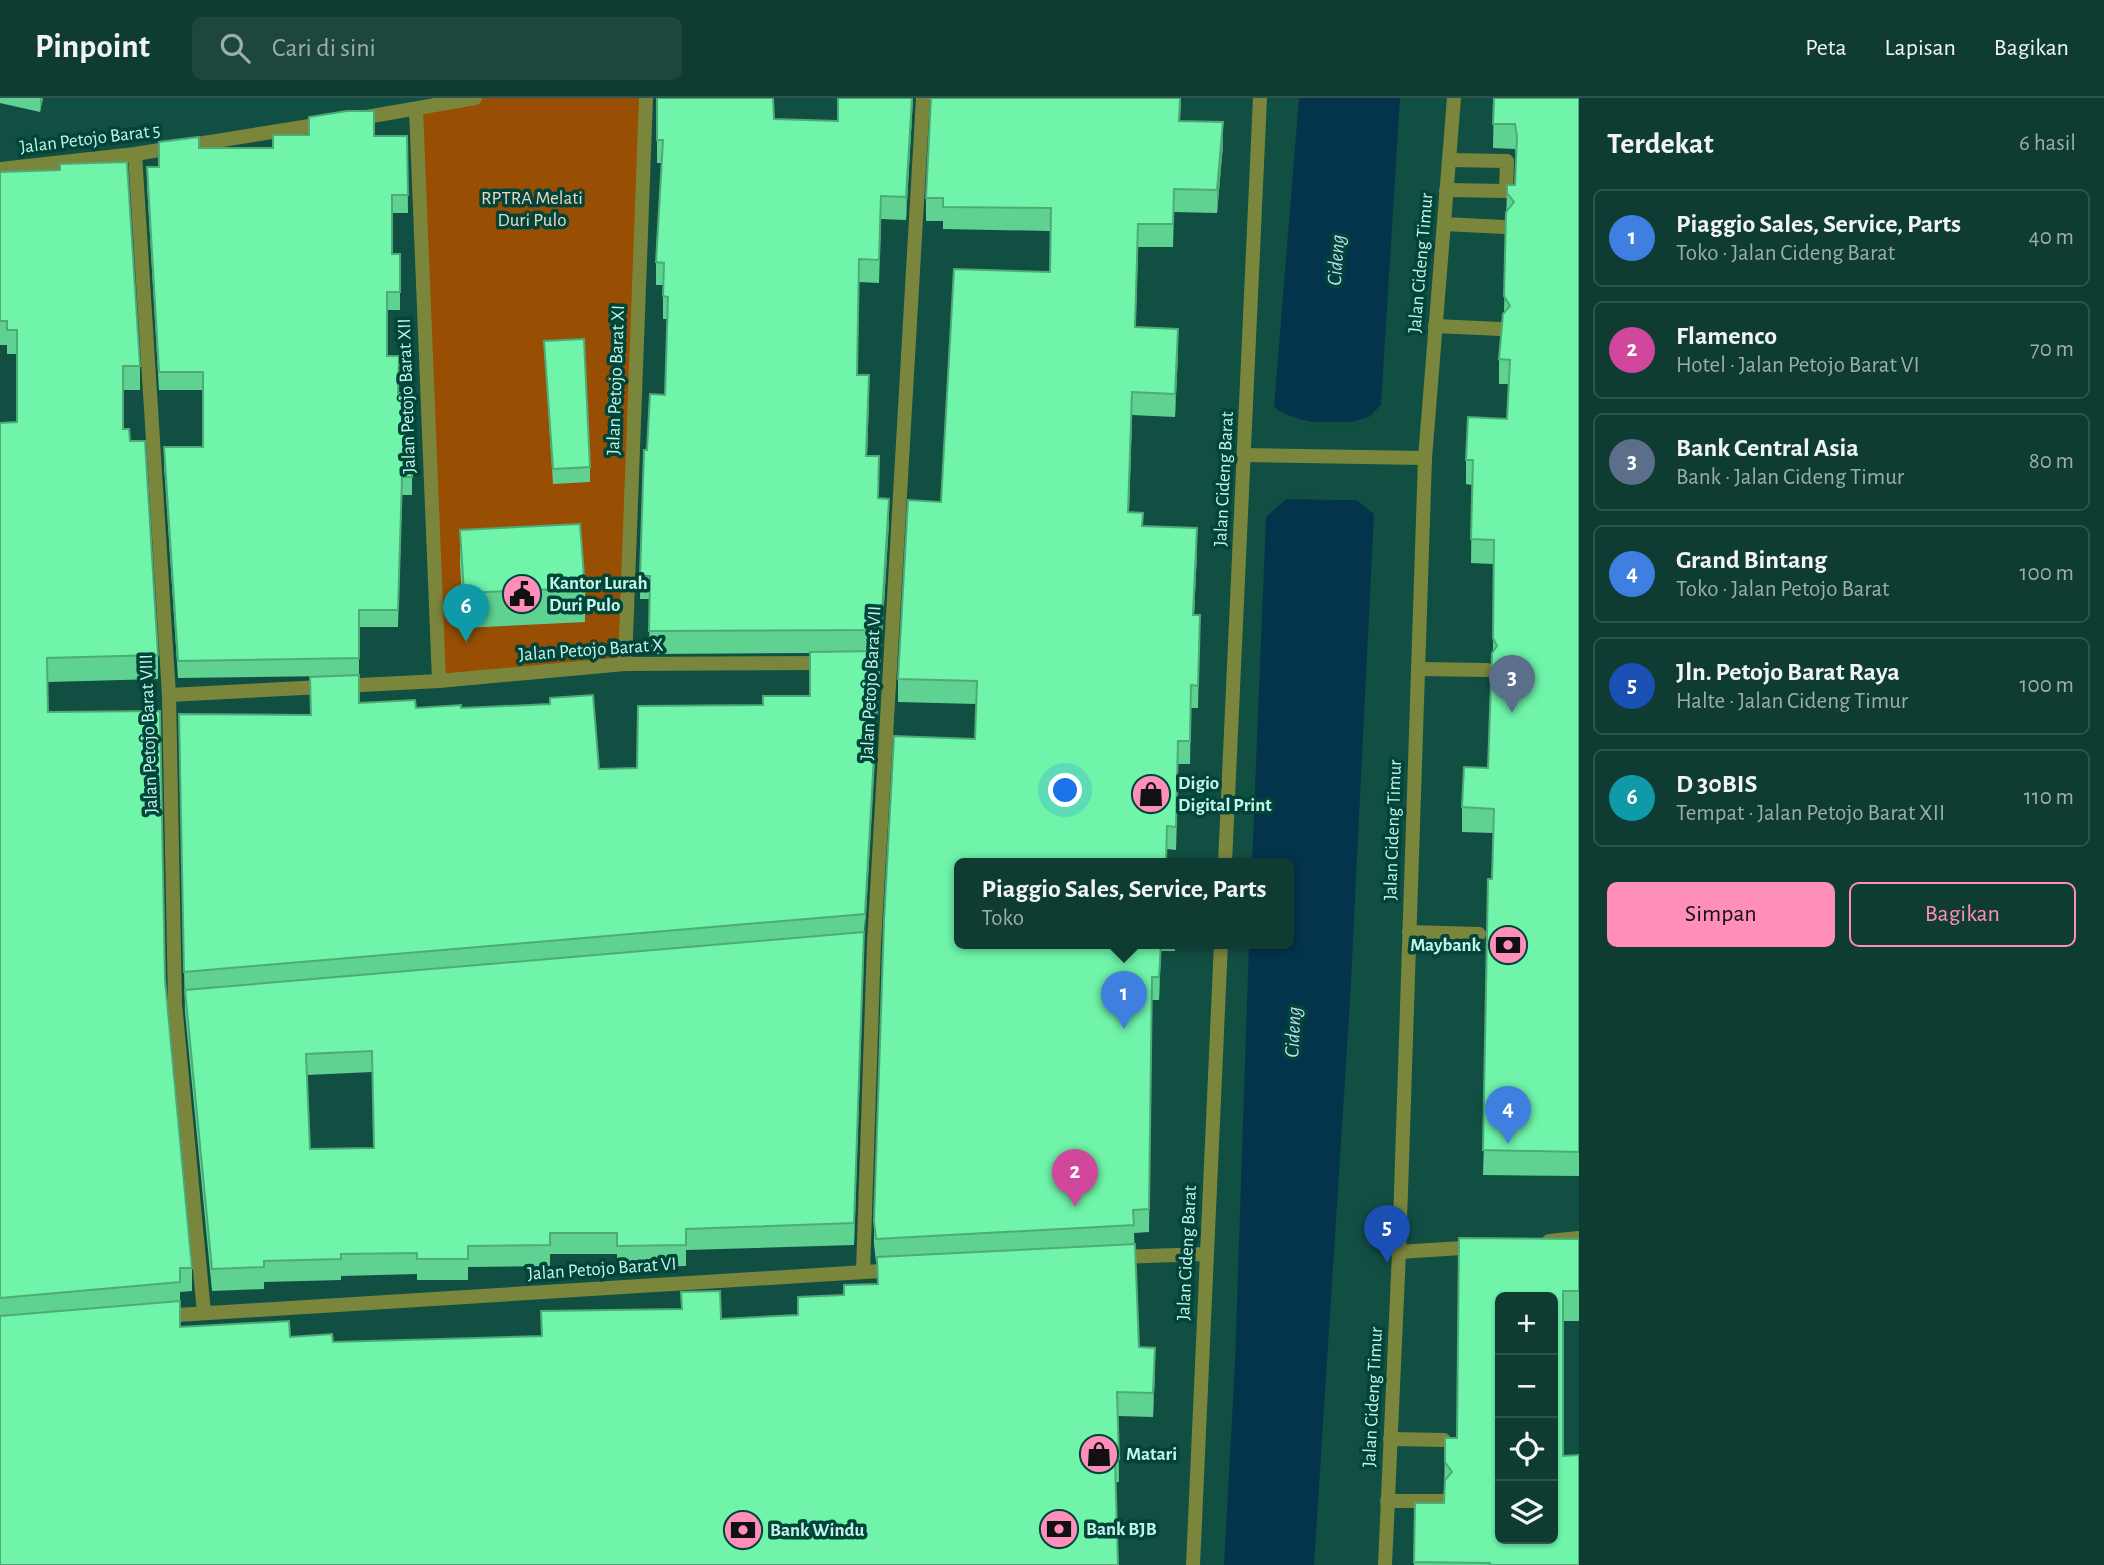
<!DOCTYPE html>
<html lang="id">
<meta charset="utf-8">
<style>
body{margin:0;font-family:"Alegreya Sans",sans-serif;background:#1c463e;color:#f1f3f6}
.controls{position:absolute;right:21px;bottom:21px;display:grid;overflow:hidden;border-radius:10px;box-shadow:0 2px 5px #0004}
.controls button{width:63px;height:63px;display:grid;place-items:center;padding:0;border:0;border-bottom:2px solid #2e554d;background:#0e3b32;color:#f1f3f6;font:35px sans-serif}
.you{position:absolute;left:1066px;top:693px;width:24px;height:24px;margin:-18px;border:5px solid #fff;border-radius:50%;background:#1a73e8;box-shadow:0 0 0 10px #1a73e833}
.badge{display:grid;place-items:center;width:46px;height:46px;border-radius:50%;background:#ff8eba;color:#fff;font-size:23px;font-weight:700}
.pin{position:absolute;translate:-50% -58px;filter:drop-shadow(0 2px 4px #0008)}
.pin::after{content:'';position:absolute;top:37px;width:24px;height:21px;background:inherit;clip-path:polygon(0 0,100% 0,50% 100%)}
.popup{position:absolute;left:954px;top:760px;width:340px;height:91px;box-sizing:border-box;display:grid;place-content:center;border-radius:10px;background:#0e3b32;filter:drop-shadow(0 2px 5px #0005);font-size:23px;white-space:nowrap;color:#9badac}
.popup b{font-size:26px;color:#f1f3f6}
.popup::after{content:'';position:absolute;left:50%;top:100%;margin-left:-14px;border:14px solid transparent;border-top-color:#0e3b32}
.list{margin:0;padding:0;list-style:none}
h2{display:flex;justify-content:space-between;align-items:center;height:91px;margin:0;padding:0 28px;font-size:30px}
h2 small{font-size:23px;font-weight:400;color:#9badac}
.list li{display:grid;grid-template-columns:46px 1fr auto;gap:21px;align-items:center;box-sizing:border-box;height:98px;margin:0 14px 14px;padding:0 14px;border:2px solid #2e554d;border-radius:10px}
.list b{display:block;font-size:26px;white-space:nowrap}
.list p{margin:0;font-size:23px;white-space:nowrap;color:#9badac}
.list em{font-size:23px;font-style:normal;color:#9badac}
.actions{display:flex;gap:14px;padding:21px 28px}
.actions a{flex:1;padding:16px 0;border:2px solid #ff8eba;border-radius:10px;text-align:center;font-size:24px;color:#ff8eba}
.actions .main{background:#ff8eba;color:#111}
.icon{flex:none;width:38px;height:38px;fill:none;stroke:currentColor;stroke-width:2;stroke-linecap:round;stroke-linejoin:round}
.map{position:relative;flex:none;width:1579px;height:1467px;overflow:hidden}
header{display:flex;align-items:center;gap:42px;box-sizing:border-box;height:98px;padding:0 35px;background:#0e3b32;border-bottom:2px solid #2e554d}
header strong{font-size:33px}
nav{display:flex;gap:38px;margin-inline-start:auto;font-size:24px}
.search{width:490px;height:63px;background:#1c463e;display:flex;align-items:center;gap:18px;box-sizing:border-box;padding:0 24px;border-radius:10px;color:#9badac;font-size:26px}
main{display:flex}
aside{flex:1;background:#0e3b32}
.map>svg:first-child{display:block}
.green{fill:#984f04}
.water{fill:#04344b}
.pier{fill:#124f43}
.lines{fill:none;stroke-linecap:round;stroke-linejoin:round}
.service{stroke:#7b863d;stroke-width:14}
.minor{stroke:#7b863d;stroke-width:14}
.tertiary{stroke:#7b863d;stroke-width:14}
.wall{fill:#5fd292;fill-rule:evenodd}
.shaded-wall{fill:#4eab77}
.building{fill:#6ff4aa;stroke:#4eab77;stroke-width:2;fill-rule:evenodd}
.labels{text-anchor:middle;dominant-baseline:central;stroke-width:7;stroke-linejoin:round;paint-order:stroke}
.street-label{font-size:19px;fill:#c3f4e6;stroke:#014439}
.park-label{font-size:19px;fill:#eed4c2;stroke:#014439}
.poi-label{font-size:19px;font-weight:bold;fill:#c3f4e6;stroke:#014439;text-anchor:start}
.water-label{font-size:21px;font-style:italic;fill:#c0dbec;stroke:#014439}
</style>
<header>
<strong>Pinpoint</strong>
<div class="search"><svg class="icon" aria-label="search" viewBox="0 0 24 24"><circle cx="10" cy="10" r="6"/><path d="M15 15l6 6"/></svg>Cari di sini</div>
<nav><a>Peta</a><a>Lapisan</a><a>Bagikan</a></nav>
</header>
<main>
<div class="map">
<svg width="1579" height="1467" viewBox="0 0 1579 1467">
<rect width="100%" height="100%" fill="#124f43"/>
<path class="green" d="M475 0H646L625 566 439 583 416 11Z"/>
<g class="water">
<path d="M1299 0H1400L1381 307C1377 311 1373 316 1369 319 1346 332 1293 325 1274 309Z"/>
<path d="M1286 401 1357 402 1374 416 1350 903 1314 1467H1224L1235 1264 1249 845H1288V765H1252L1266 419Z"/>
</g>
<g class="pier">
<path d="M1381 307V313L1371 322 1352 328 1305 327 1283 321 1274 313V309L1284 317 1305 324H1352L1369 319Z"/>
<path d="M1286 397 1358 399 1370 406 1374 416 1357 402 1286 401 1266 419 1271 407Z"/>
</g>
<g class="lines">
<g class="service">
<path d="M1446 92 1506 93 1507 63 1449 62"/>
<path d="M1444 126 1504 129"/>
<path d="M1435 228 1501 231"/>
<path d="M1418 571 1487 572"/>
<path d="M1409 834 1479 836"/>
<path d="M1390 1341 1444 1342"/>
<path d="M1387 1403H1442"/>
</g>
<g class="minor">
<path d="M416 11 439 583"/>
<path d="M355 21 475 0"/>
<path d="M135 56 169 597 175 905 204 1215"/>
<path d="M0 71 135 56 328 25"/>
<path d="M625 566 646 0"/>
<path d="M169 597 439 583 625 566 828 565"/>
<path d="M1549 1143 1579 1140"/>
<path d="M1399 1154 1477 1149"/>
<path d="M1119 1159 1206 1156"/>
<path d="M863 1174 874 845 923 0"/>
<path d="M162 1218 896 1172"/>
</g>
<g class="tertiary">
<path d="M1244 357 1425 360"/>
<path d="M1225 765 1260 0"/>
<path d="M1193 1467 1221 845"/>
<path d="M1385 1467 1399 1154 1425 360 1454 0"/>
</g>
</g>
<g class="wall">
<path d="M0 0H43L40 14 0 5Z"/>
<path d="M657 0 774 21 838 23 913 0 906 122 881 121 879 185 859 184 857 277 869 300 867 358 878 400 889 424 864 836 854 1147 686 1152V1168L617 1169V1156H550V1168L468 1169V1182H417V1176L341 1178V1182L264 1184V1191L212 1193 185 914 179 636 310 617 331 578 178 580 164 367V349H203V292H159L147 87V69H159L199 50H273L374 38H407L408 115H392V156H400V212H387V258L398 295H412V397H402L398 529H359V605L416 610H461L599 671 637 670 763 607 810 598V555L649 556 650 501H640V478L647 352 665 297 667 221H663V187H656V164L662 65H657ZM372 974 374 1050 310 1051 307 977Z"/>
<path d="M931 0H1181L1180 23 1223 47 1217 115 1174 114 1173 149H1138L1135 229 1178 254 1175 319 1132 317 1129 414 1143 428 1197 453 1194 517H1200L1198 610H1191L1190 666H1178L1176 752 1167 751V765H960V845H1175V853H1161L1159 902H1152L1149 1134 1134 1135 1139 1249 1155 1274 1153 1319 1118 1318 1119 1384 0 1467V325L17 324V256H7V247H0V74L140 268V292H123V331L130 343 158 557V581L48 584V614L165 882 192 1170V1193L180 1194V1229L290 1239 333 1244 541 1238V1213L721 1221 798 1217V1199L844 1197 877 1186V1164H876L874 1146V1123L975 641 976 606 898 604V581L941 404 1050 174V133L943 131V123H926V100Z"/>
<path d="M1494 0H1579V1078L1483 1077 1493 735 1462 734V709L1488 670 1493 555V466L1471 465 1472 387 1466 386V362L1507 321 1509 286H1499V261L1504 214 1507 87H1515L1516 58 1515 51 1493 50Z"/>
<path d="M544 243 590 369V384L553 386Z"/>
<path d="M460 432 585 490V524L464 530 460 467Z"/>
<path d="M1579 1141V1223H1563V1358L1579 1467H1414L1415 1405H1444L1445 1340H1457Z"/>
</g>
<g class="shaded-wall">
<path d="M40 0H43L40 14Z"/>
<path d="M912 0H913L906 122V99Z"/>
<path d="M1223 24V47L1217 115V92Z"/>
<path d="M1138 126V149L1135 252V229Z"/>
<path d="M1178 231V254L1175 319V296Z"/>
<path d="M869 277V300L866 381V358Z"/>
<path d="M1132 294V317L1128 437V414Z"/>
<path d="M889 401V424L881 554V532Z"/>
<path d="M1197 430V453L1193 540V517Z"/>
<path d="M880 553V574L865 836V816Z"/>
<path d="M1178 643V666L1176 752V729Z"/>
<path d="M864 834V856L854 1147V1125Z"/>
<path d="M1161 845 1159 902V879Z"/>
<path d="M1155 1250V1274L1153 1319V1295Z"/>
</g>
<g class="building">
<path d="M657 0H773L774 21 838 23V0H912L906 99 881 98 879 162 859 161 857 277H869L866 358H879L878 400 889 401 881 532 649 533 650 478H640L644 352H647L650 296 665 297 668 199 663 198 664 165 656 164 663 42H657Z"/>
<path d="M931 0H1180L1179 23 1223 24 1217 92 1174 91 1173 126H1138L1135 229 1178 231 1175 296 1132 294 1128 414 1143 415 1142 428 1197 430 1193 517H1200L1198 588 1191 587 1190 643H1178L1176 729 1167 728 1166 765H960V845H1161L1159 879H1152L1149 1111 1133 1112 1134 1127 876 1141 874 1123 884 823 894 638 975 641 977 583 898 581 908 402 941 404 954 171 1050 174 1051 110 943 109V100H926Z"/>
<path d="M1494 0H1579V1054L1483 1052 1488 781H1492L1494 711 1462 709 1464 669 1488 670 1492 555 1497 548 1493 540 1494 442 1471 441 1473 362H1466L1468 319 1507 321 1510 262 1499 261 1503 216 1510 208 1504 198 1506 114 1514 104 1507 95V87H1515L1517 39 1515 26H1493Z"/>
<path d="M347 13H374V38H407L408 97H392V156H400V194H387V258H399L398 295H412V379H402L398 512H359V560L178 563 164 349H203V274H159L147 69H159V44L199 39V50H273V37H309V19Z"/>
<path d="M127 64 140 268H123V331H129L130 343H145L158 557 47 560 48 614 160 613 165 882 192 1170H180V1184L0 1200V325L17 324V232H7V223H0V74L60 72V66Z"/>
<path d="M584 241 590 369 553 371 544 243Z"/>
<path d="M580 426 585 490 464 495 460 432Z"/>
<path d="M880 553 865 816 184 874 179 616 311 617 310 579 359 577V605L415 602 416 610 461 607V610L550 606V600L593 597 599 671 637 670 638 608 763 607V598H810V554Z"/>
<path d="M864 834 854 1125 686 1131V1147L617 1148V1135H550V1147L468 1148V1161H417V1155L341 1156V1161L264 1163V1169L212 1171 185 892ZM372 953 374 1050 310 1051 306 956Z"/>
<path d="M1459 1140 1579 1141V1193H1563V1358L1579 1357V1467H1490V1465L1414 1464 1415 1405H1444L1445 1382 1452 1374 1445 1364V1340H1457ZM1500 1199H1553V1441H1500Z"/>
<path d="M1135 1146 1139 1249 1155 1250 1153 1295 1117 1294 1119 1361H1115L1118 1467H0V1218L180 1203V1229L289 1223 290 1239 332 1236 333 1244 542 1238 541 1213 682 1211 681 1194 720 1193 721 1221 798 1217V1199L844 1197V1187L878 1186 877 1159Z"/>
</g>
<defs>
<g id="civic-disc" transform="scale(2.0125)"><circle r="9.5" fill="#ff8eba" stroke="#014439"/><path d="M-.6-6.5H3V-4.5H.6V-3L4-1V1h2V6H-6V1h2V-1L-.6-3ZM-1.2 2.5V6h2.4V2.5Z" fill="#111"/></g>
<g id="shop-disc" transform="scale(2.0125)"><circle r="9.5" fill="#ff8eba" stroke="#014439"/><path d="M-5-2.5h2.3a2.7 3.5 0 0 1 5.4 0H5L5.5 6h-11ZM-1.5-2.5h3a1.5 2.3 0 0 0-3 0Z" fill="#111"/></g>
<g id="bank-disc" transform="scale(2.0125)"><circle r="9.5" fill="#ff8eba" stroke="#014439"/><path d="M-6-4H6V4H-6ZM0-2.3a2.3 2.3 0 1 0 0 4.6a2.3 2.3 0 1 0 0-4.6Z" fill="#111"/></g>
</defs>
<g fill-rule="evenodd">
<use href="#civic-disc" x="522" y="496"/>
<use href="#shop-disc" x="1151" y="696"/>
<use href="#bank-disc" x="1508" y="847"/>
<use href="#shop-disc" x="1099" y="1356"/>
<use href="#bank-disc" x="1059" y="1431"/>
<use href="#bank-disc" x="743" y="1432"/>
</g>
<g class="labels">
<g class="street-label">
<text transform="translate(90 41) rotate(-7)">Jalan Petojo Barat 5</text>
<text transform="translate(1421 165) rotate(-85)">Jalan Cideng Timur</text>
<text transform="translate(616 282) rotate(-88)">Jalan Petojo Barat XI</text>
<text transform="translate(407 298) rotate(-92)">Jalan Petojo Barat XII</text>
<text transform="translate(1224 381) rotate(-87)">Jalan Cideng Barat</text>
<text transform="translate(591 552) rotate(-4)">Jalan Petojo Barat X</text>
<text transform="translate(871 585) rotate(-87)">Jalan Petojo Barat VII</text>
<text transform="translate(149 636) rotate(-92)">Jalan Petojo Barat VIII</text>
<text transform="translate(1393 732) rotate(-88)">Jalan Cideng Timur</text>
<text transform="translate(1187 1155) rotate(-87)">Jalan Cideng Barat</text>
<text transform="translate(602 1171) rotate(-4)">Jalan Petojo Barat VI</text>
<text transform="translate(1373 1299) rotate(-87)">Jalan Cideng Timur</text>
</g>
<g class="park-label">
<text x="532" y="100">RPTRA Melati<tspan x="532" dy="22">Duri Pulo</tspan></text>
</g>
<g class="poi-label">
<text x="549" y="485">Kantor Lurah<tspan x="549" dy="22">Duri Pulo</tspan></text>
<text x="1178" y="685">Digio<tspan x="1178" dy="22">Digital Print</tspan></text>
<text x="1481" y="847" text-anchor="end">Maybank</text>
<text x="1126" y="1356">Matari</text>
<text x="1086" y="1431">Bank BJB</text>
<text x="770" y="1432">Bank Windu</text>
</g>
<g class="water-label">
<text transform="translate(1336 162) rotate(-86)">Cideng</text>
<text transform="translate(1293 934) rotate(-87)">Cideng</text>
</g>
</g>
</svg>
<div class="controls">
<button>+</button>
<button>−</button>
<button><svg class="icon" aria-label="locate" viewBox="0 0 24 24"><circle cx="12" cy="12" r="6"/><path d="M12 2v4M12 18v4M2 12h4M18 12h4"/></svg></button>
<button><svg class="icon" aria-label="layers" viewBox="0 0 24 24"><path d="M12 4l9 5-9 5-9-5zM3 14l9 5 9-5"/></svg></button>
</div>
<div class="you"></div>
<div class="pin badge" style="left:1124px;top:931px;background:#3f7fe0">1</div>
<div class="popup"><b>Piaggio Sales, Service, Parts</b>Toko</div>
<div class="pin badge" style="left:1075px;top:1109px;background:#d1479c">2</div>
<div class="pin badge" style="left:1512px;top:615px;background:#5c6f8a">3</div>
<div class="pin badge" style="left:1508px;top:1046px;background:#3f7fe0">4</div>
<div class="pin badge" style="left:1387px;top:1165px;background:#1a4fb4">5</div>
<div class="pin badge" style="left:466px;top:544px;background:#0f9aa8">6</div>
</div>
<aside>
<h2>Terdekat<small>6 hasil</small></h2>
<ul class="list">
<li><span class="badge" style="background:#3f7fe0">1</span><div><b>Piaggio Sales, Service, Parts</b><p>Toko · Jalan Cideng Barat</p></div><em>40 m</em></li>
<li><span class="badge" style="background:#d1479c">2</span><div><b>Flamenco</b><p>Hotel · Jalan Petojo Barat VI</p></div><em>70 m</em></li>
<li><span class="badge" style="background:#5c6f8a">3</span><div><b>Bank Central Asia</b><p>Bank · Jalan Cideng Timur</p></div><em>80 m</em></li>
<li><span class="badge" style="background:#3f7fe0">4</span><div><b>Grand Bintang</b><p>Toko · Jalan Petojo Barat</p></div><em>100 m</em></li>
<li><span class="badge" style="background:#1a4fb4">5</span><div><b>Jln. Petojo Barat Raya</b><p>Halte · Jalan Cideng Timur</p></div><em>100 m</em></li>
<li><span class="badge" style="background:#0f9aa8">6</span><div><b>D 30BIS</b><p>Tempat · Jalan Petojo Barat XII</p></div><em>110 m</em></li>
</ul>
<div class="actions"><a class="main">Simpan</a><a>Bagikan</a></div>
</aside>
</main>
